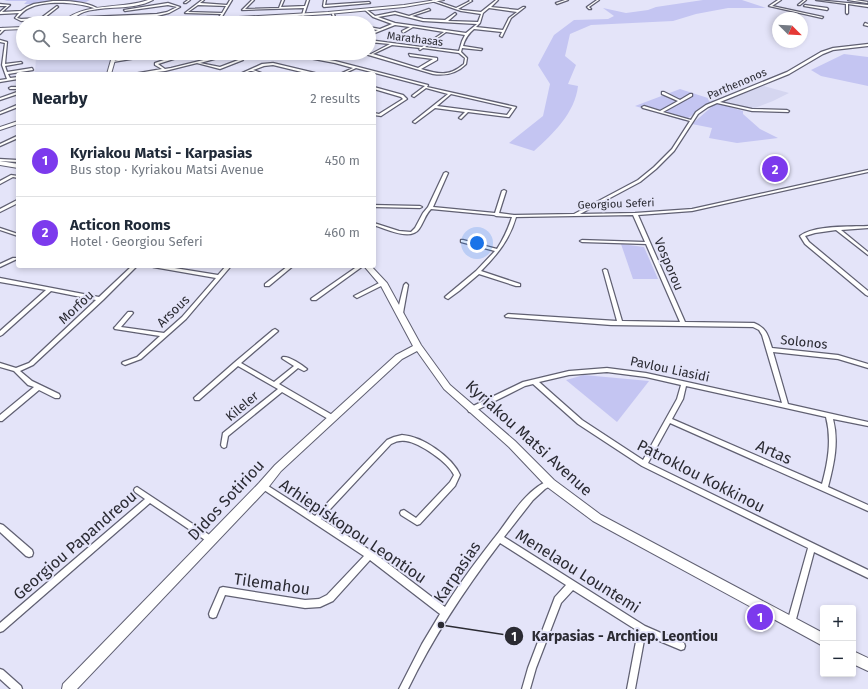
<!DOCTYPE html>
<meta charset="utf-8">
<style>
body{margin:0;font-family:"Fira Sans",sans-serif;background:#f2f2f3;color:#1f2937}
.controls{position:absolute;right:12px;bottom:12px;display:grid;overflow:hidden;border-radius:4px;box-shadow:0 2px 6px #0003}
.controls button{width:36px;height:36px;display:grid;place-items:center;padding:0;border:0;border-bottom:1px solid #e0e1e3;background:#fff;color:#1f2937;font:20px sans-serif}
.compass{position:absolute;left:772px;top:12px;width:36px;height:36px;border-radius:50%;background:#fff;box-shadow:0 2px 6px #0003;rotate:114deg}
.you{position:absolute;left:477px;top:243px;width:14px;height:14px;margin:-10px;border:3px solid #fff;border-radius:50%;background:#1a73e8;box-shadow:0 0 0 6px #1a73e833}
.badge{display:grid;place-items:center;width:26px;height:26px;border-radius:50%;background:#7c3aed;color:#fff;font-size:13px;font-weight:700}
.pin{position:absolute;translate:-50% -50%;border:2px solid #fff;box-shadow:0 1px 4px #0006}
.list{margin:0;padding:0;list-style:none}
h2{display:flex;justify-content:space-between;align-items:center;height:52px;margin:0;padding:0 16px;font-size:17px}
h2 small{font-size:13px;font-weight:400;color:#747a83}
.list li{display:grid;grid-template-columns:26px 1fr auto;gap:12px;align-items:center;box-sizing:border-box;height:72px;padding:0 16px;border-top:1px solid #e0e1e3}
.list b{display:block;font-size:15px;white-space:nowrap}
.list p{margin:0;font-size:13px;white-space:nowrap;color:#747a83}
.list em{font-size:13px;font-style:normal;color:#747a83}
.icon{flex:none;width:22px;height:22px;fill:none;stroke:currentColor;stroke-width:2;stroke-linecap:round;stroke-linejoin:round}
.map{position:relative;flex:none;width:868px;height:689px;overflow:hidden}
.search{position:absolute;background:#fff;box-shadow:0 2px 6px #0003;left:16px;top:16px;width:360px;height:44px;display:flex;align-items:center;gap:10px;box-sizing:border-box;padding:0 14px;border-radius:22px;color:#747a83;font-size:15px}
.panel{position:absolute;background:#fff;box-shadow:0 2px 6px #0003;left:16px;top:72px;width:360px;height:196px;border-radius:4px}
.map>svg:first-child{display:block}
.built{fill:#d5d6f0}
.green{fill:#c4c5f2}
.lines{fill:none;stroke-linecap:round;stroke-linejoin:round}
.street-casing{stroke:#606072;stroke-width:2.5}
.secondary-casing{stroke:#606072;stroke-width:2}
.street{fill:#fff;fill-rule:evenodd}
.secondary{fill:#fff;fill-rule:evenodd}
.labels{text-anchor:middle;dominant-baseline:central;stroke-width:4;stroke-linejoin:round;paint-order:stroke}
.far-street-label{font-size:11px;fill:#2b2b33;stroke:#e4e4f9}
.street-label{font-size:13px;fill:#2b2b33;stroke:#e4e4f9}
.near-street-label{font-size:16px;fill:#2b2b33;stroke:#e4e4f9}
.leader{fill:none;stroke:#2b2b33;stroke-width:1.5}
.callout-dot{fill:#2b2b33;stroke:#e4e4f9;stroke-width:1.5}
.mark-label{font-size:12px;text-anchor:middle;font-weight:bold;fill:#fff}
.callout-label{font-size:14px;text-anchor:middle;font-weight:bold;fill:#2b2b33;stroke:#e4e4f9;stroke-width:4;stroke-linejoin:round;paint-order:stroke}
</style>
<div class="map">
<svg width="868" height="689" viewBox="0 0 868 689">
<rect width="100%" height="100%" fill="#e4e4f9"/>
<g class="built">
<path d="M80 53H113L106 74H35L36 56Z"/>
<path d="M764 86 789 93 773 101 752 109 735 106 722 101Z"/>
</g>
<g class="green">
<path d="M7 0H90L86 2 51 1 32 4H24L27 1H4Z"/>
<path d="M703 0H742L766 8H728L696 14 673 21 591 25 570 34 565 56 576 65 568 84 578 86C575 113 553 134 534 151L509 143 543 116 550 84 538 65 554 35 574 20 608 19 614 16 603 8 626 13 648 10 656 7Z"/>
<path d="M844 54 868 57V86L821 76 811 70Z"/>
<path d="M680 89 714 100 684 121 635 106Z"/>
<path d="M716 103 743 111V114L760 129 778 138 737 143 709 138 712 128 692 124Z"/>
<path d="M621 244 644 247 658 279H633Z"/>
<path d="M584 375 649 381 617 422 566 380Z"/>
</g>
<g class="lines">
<g class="street-casing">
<g id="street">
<path d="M188 0H190L186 3H184Z"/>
<path d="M202 0H204L200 3 227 5 230 0H232L220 20 218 19 221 14 185 13ZM198 5 226 6 222 13 188 12Z"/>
<path d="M252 0H254L245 9 279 8 282 0H284L281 7 305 6 307 0H309L304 15 303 16 302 15 304 8 242 10Z"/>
<path d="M324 0H326L325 5 369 2 370 3 324 7 323 6Z"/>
<path d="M433 0 456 8 470 1 469 0H471L472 1 458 9 462 10 481 12 496 0H498L491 7 518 10 523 7H525L511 18 502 37 500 36 502 32 474 29C468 34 465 39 463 46L482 49 481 50 462 48 461 52 467 58 466 64C457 73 446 76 433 74L365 54V53L371 54 390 44 369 42V40L422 47 444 32 413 27 403 33 402 31 410 27 395 25 370 35V33L378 30 369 29V27L380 29 392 24 373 17 365 10H367L375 16 395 12 409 16 429 9 430 10 412 16 423 19 445 20 455 13 456 14 448 21 478 22 481 14 461 11 432 1ZM489 8 517 12 509 18 503 30 476 27 480 23 483 13ZM395 14 423 21 477 24 466 33 395 23 378 17ZM446 32 465 35 462 41 459 51 425 47ZM392 45 420 48 419 49 420 50 423 48 459 53 465 58 464 64C449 77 438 74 421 69L437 60V58L409 54 410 56 433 59 418 68 373 54Z"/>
<path d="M565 0H568L557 4 556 3Z"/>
<path d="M597 0H599L589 7 591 9H589L587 7Z"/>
<path d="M778 0H781L772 6 823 17 822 18 769 6Z"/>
<path d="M804 0H806L800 5H798Z"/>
<path d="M816 0 868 5V7L848 4V13L847 14 846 13V4Z"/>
<path d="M848 0H855L868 2 867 3Z"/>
<path d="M53 1C67 1 84 1 97 8L96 9C79 2 46 0 29 8 24 10 21 14 17 18L21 19 41 18 57 6 58 7 44 18H69L68 19 21 21 15 18 19 13 0 14V12L7 6H0V4L10 5 2 12 21 11 27 7 34 4Z"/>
<path d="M168 3 180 7 169 13 157 16 88 18 87 17 157 14 167 12 177 7 168 5 125 11 124 10Z"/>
<path d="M805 5 827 8 828 9 827 10 804 6Z"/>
<path d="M333 13 334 14 337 23H335L332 14Z"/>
<path d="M254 17 255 18 254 23H252L253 18Z"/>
<path d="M865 23 868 24V26L864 25Z"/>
<path d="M3 28 5 29 0 34V32Z"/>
<path d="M22 31H23V36L22 35Z"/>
<path d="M0 40 7 42 5 64 21 62 22 63 5 66 7 72 32 68 33 70 8 74 10 78 18 77V79L0 82V80L7 79 2 65 5 43 0 42Z"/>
<path d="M868 44V46L833 50 823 54 789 74 720 102 752 109 787 110 789 111 788 112 752 111 717 103 708 107 698 114 674 151 656 169 640 182 580 214 635 213 692 209 868 170V172L692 211 638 215 685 322 754 323C767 328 768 336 772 348L838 355 868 364V368L838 359 773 352 788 404 868 422V426L833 419C839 442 834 464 828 487L868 505V511L670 423 648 463 868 570V578L814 552 795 623 794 626 791 627 788 626 787 623 808 548 642 466 578 424 533 384 525 386 473 412H469L468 410 469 408 523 382 569 371 607 368 646 373 782 403 762 335 759 330 753 327 611 325 506 317 505 316 508 314 617 321 603 270 605 269 607 270 622 321 680 322 646 244 582 242 580 241 582 240 645 242 633 215 516 217C510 239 497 255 481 271L520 284V286H516L479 274 459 291 448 299 446 298 445 297 446 296 476 271 495 251 461 242V240H463L497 249C504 238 508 229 512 217L496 216 494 215 431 209C425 215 424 222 419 229 411 241 385 229 374 225V223L399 231 411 232 415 228 423 213 428 207 444 173 446 172 448 173 433 207 495 213 502 191 504 190 506 191 499 213 514 215 574 214 638 180 654 167 672 149 690 121 643 108 642 107 644 106 660 111 678 101 662 94V92H664L680 100 690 94H692V96L663 112 691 120 696 112 706 105 787 72 821 52 833 48ZM607 372 646 377 681 385 677 399 643 460 582 420 539 382 569 375ZM686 386 826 417C832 440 828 462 822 484L672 419 683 399Z"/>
<path d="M58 53H73L57 55Z"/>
<path d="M161 53H167L113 62 112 61Z"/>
<path d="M232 53H236L200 63 220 67 241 59 243 60 220 69 197 63 165 71 140 74H133L162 69 155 65V63L179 55 180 57 158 64 165 69 171 68Z"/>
<path d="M282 53H288L335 61 428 85 427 87 516 107 509 117H508L468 112 461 119 459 118 465 112 435 108 415 123 413 122 414 121 448 94 426 88 414 97 412 96 413 95 425 86 356 68 343 74H340L353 68 335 63ZM451 94 512 108 507 115 437 106Z"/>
<path d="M273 63 315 73V74H310L273 65 264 66 253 70 264 74C260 74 254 71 250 71 246 72 244 74 240 74L262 64Z"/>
<path d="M11 87H18V89H10L9 88Z"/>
<path d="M374 87 403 95 407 99 381 116 374 115V113L379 114 403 99 401 97 374 89Z"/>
<path d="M17 92H18V94L0 100V98Z"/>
<path d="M17 105H18V107L0 114V112Z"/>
<path d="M17 136H18V138L0 146V144Z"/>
<path d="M0 159 18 160V162L0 161Z"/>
<path d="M11 175 18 176V178L13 177 0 184V181Z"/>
<path d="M17 200H18V203L0 212V209Z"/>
<path d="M374 205 420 206 422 207 420 208 374 207Z"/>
<path d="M868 226V228L841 230 868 252V255L836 230 815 233 805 236 809 242 868 291V296L866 295 805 244 800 236C814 225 850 227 868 226Z"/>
<path d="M0 228 18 234V236L0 230Z"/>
<path d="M13 258H17V259L0 267V264Z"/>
<path d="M132 266H137L103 300 33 365 20 371 32 381 59 394 60 396 59 398H55L39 390 2 421H0V415L34 387 28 385 14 371 0 367V363L16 368 29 363 96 300 51 291 2 335 0 336V331L46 290 0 282V278L99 297Z"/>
<path d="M151 266H162L218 275 226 266H231L186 319 141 359 125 365 123 364 122 363 123 362 137 357 160 336 115 329 114 328 115 327 128 312H132L133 313 121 327 164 333 182 317 216 278 153 267Z"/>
<path d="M288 266H293L269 286H265V284Z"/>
<path d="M358 266H363L316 300H312L311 299 312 298Z"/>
<path d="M383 281 385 283V284L357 298 354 296Z"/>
<path d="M406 283 408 285 403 313 400 315 397 313 404 285Z"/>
<path d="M275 329 278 331 277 332 241 363 274 382 294 366 283 359 282 358 283 357C289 356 302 365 307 369L306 370 304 371 298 368 279 384 334 416 335 418 334 420H330L282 392 228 436 226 447 224 448 222 447 221 445 223 433 278 389 238 366 199 400H195L194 398 235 362 273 330Z"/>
<path d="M402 435C422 436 452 457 460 475L455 486 420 524 417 525 401 515 400 513 401 511 404 510 416 518 450 482 454 475C448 462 420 443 406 441 401 440 396 441 391 444L321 519 373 552 445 607C461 581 480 556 499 532 513 513 527 489 550 480L552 481 553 483 552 485 545 489 533 500 504 537 645 626 684 643 685 646 684 649 681 650 645 635 635 689H627L638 631 573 590 561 603 536 668 530 689H522L528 668 555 597 566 585 500 543C465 589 433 637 408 689H399L422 644 440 614 370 560 333 601 320 607 305 608 225 595 216 617 213 618 210 617 209 614 210 611 220 588 223 587 305 600 319 599 327 595 364 556 261 488 260 486 261 484 263 483 265 484 315 516 387 440 394 437Z"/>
<path d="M137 487 214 538 215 540 214 542 211 543 208 542 150 503 3 631 0 632V623L145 499 135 492 134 490 135 488Z"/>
<path d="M0 524 3 525 32 550 33 553 32 556 29 557 26 556 0 532Z"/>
<path d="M0 669 3 670 21 686 22 689H11L0 679Z"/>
</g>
</g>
<g class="secondary-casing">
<g id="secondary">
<path d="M148 0H153C132 11 106 5 84 12 76 15 69 23 61 23 85 1 119 10 148 0Z"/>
<path d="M436 0H444L404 7 328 14 251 19 133 23 328 12 404 5Z"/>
<path d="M23 27V29L0 30V28Z"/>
<path d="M113 53H117L111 74H107Z"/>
<path d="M18 121V124L0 130V127Z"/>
<path d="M0 161 18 164V168L0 165Z"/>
<path d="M364 266H371L387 283 421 345 450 385 515 441 554 480 601 515 823 633V646L593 521 546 486 509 447 444 389 417 351 402 359 281 471 267 489 77 689H62L63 684 259 483 275 465 396 355 413 346 381 286Z"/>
<path d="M853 651 868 658V671L853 664Z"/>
</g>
</g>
<use href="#street" class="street"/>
<use href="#secondary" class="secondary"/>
</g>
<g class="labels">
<g class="far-street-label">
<text transform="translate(415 39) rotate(7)">Marathasas</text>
<text transform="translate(737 84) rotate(-23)">Parthenonos</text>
<text transform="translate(616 204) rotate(-2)">Georgiou Seferi</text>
</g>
<g class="street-label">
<text transform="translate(669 264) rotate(67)">Vosporou</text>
<text transform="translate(76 307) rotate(-43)">Morfou</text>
<text transform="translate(173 311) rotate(-44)">Arsous</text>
<text transform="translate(804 342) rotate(6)">Solonos</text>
<text transform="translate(670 369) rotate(12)">Pavlou Liasidi</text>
<text transform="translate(242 406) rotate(-40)">Kileler</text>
</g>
<g class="near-street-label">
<text transform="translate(529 438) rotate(42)">Kyriakou Matsi Avenue</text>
<text transform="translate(774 452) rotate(24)">Artas</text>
<text transform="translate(701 476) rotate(27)">Patroklou Kokkinou</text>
<text transform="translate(226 500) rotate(-47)">Didos Sotiriou</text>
<text transform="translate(353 531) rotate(34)">Arhiepiskopou Leontiou</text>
<text transform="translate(75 545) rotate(-41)">Georgiou Papandreou</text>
<text transform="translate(578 571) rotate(32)">Menelaou Lountemi</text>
<text transform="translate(457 572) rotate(-56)">Karpasias</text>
<text transform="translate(272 584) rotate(8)">Tilemahou</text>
</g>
</g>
<path class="leader" d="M441 625L514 636"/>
<g class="callout-dot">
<circle cx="441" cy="625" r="4"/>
<circle cx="514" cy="636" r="10"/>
</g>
<g class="mark-label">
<text x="514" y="641">1</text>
</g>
<g class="callout-label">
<text x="625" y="641">Karpasias - Archiep. Leontiou</text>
</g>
</svg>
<div class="controls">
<button>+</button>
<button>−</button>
</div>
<svg class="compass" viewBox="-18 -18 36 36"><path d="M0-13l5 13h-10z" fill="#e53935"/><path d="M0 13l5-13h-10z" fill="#747a83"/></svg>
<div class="you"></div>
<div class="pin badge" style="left:760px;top:617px">1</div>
<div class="pin badge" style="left:775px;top:169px">2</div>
<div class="search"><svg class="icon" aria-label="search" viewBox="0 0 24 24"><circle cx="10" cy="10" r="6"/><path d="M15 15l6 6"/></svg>Search here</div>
<section class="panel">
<h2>Nearby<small>2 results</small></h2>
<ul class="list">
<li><span class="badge">1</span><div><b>Kyriakou Matsi - Karpasias</b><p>Bus stop · Kyriakou Matsi Avenue</p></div><em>450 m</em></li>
<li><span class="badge">2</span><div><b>Acticon Rooms</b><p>Hotel · Georgiou Seferi</p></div><em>460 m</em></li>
</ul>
</section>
</div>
